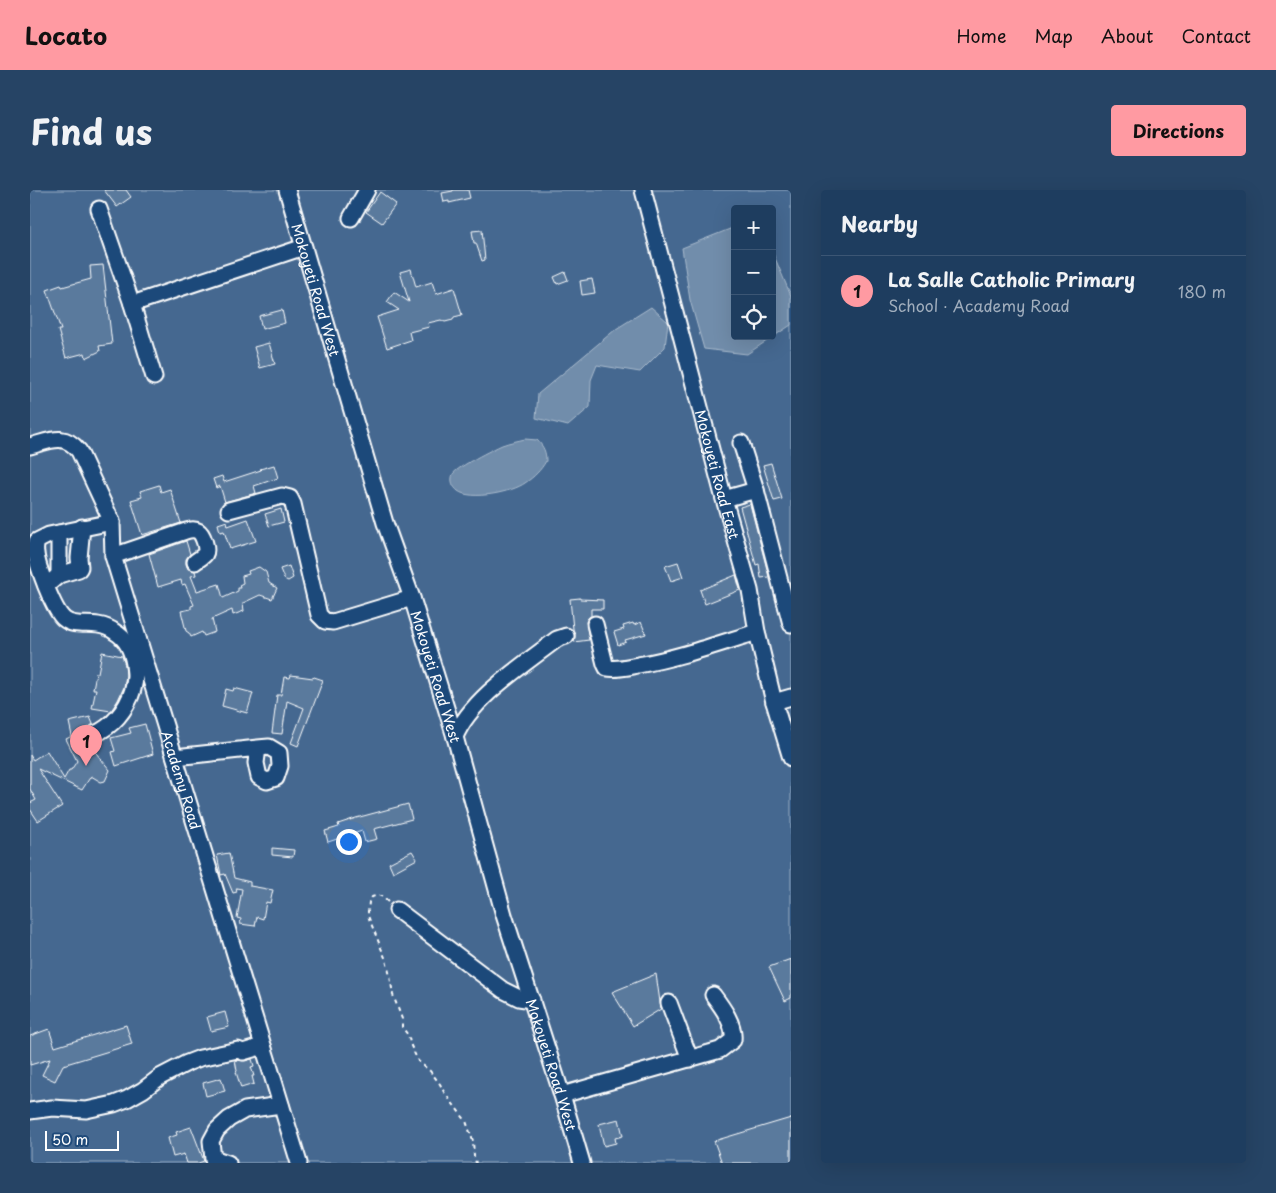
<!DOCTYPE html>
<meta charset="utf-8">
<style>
body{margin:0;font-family:"Playpen Sans",sans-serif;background:#264465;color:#f1f3f6}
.controls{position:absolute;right:15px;top:15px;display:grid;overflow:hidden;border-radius:5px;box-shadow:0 5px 20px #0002}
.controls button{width:45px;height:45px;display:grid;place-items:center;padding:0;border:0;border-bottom:1px solid #3c5674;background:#1e3d5f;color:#f1f3f6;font:25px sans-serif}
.scale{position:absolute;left:15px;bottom:12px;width:74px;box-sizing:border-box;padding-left:5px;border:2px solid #fff;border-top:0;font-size:14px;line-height:18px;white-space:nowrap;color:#fff;-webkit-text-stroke:4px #1f4a7a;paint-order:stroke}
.you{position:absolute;left:318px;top:651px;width:18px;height:18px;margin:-12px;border:4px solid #fff;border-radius:50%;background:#1a73e8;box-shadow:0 0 0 8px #1a73e833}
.badge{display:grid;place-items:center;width:32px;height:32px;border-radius:50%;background:#ff9aa2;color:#111;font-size:16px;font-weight:700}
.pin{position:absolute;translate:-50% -41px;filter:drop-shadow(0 1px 2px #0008)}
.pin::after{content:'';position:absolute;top:26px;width:18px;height:15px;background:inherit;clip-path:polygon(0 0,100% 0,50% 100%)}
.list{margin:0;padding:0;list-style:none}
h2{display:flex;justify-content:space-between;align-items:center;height:65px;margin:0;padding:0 20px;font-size:21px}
h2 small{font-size:16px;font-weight:400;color:#a1aebd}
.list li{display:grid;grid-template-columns:32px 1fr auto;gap:15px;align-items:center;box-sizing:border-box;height:70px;padding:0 20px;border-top:1px solid #3c5674}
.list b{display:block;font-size:19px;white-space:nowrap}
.list p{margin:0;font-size:16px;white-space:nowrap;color:#a1aebd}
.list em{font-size:16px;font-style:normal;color:#a1aebd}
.icon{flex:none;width:28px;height:28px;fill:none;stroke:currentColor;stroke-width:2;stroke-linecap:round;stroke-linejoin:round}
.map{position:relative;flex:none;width:761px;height:973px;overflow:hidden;border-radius:5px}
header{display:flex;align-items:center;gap:30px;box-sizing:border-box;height:70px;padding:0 25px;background:#ff9aa2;color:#111}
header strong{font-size:24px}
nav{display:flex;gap:28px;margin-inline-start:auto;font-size:18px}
.intro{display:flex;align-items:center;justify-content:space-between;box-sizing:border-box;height:120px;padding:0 30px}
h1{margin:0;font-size:35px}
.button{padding:12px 22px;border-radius:5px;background:#ff9aa2;color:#111;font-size:18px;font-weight:700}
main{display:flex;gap:30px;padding:0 30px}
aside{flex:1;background:#1e3d5f;border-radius:5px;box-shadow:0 5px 20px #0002}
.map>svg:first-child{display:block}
.green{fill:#446890;stroke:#a2b4c8;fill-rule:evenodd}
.water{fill:#718dab;stroke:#aabbcd}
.building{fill:#5a7a9d;stroke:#fff}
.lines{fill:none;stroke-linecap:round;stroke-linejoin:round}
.minor-casing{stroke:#fff;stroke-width:19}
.path{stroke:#fff;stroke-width:2;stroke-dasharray:4 4;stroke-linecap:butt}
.minor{stroke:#1f4a7a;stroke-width:15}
.labels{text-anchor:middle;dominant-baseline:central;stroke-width:4;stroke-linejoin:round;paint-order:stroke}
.street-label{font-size:14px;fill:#fff;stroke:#1f4a7a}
</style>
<header>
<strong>Locato</strong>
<nav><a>Home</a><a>Map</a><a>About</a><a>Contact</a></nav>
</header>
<div class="intro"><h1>Find us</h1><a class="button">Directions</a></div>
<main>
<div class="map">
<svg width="761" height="973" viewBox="0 0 761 973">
<rect width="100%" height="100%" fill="#28517f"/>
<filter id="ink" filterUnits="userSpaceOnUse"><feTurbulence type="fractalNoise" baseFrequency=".02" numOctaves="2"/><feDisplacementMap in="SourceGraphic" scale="10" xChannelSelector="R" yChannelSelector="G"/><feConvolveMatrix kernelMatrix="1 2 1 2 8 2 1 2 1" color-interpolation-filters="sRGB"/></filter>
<g filter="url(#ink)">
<path class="green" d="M0 0H761V973H0ZM705 19H742V146H705Z"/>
<g class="water">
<path d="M705 37V146H742V61L761 106V135L717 164 674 159 660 110 652 58Z"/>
<path d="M621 117 638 132 635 157 610 182 567 175 561 190 560 217 538 236 506 228 508 204 586 139Z"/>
<path d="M495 249 507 250C514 257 516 262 516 271 511 280 504 287 495 293 483 302 441 311 428 301 423 297 420 291 423 284 427 277 463 259 472 255 480 252 487 251 495 249Z"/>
</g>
<g class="building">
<path d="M74 0H96L101 7 87 17Z"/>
<path d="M423 0H438L440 8 419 13V11L414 12 412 3 423 1Z"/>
<path d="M350 2 366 14 352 33 336 22Z"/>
<path d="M452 40 455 70 452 71 446 53H444L442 41Z"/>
<path d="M73 75 82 154 69 156 70 161 56 168 55 163 36 168 28 140H31L17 100 31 95 32 97 61 89 60 76Z"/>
<path d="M381 79 386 97 402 92 406 104 424 98 432 125 424 127 423 130 415 132 411 130 398 133 399 137 379 142 381 150 357 158 347 127 369 120 357 112 364 102 379 112 370 82Z"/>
<path d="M535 82 538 90 527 94 524 87Z"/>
<path d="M562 89 565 103 552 105 550 91Z"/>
<path d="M252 120 255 133 232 139 229 126Z"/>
<path d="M239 153 245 174 230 178 224 157Z"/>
<path d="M741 273 752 309 744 311 733 275Z"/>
<path d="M244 275 248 288 224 296 226 303 195 312 190 296 186 298 183 289 192 286 194 292 231 280 230 279Z"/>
<path d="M129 295 131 302 140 299 151 333 112 345 101 310 112 307 110 301Z"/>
<path d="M720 314 721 318 739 387 731 388 729 374 726 375 710 317Z"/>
<path d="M251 319 254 332 239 336 235 324Z"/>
<path d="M218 329 226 351 200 359 194 341 190 342 188 334 197 331 198 336Z"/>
<path d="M156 351 160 364 156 369V374L158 379 165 381 166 385 161 386 167 401 189 394 193 408 208 401V398H210L209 395 213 393 212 386 219 384 218 381 229 377 236 382 239 393 247 398 242 409 230 405 213 413 214 421 203 425 202 420 182 429 185 442 174 446 172 442 161 447 159 443 156 441 151 421 161 419V416L164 415 155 394 152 395 151 390 128 397 119 364Z"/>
<path d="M648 372 653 387 641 391 635 376Z"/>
<path d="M259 376 263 388 258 391 254 389 250 379Z"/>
<path d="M706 385 710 400 675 414 670 400Z"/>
<path d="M550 408V409L573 410V419H561V426L558 428 556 432 559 450 544 452 545 447V444L543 439 540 409Z"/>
<path d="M611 432 616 444 595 450 596 452 588 455 584 442 594 439 593 436 603 433 604 435Z"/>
<path d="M72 462 92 466 95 475 96 485 94 497 88 510 81 521 62 518 66 499H63L66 483H68Z"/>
<path d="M261 485 283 488 284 487 293 490 268 556 261 553 274 518 257 511 252 544 242 543 247 505H251L254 487 260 488Z"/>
<path d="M204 498 223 503 217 523 192 516 196 499 203 501Z"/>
<path d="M60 527 63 534 55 540 54 543V548L57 552 61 554 62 558 80 580 75 591 71 592 61 586 52 600 8 579 32 616 8 631 0 619V613L6 610 0 599V565L3 570 17 561 34 589 39 580H41L47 571 36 549 42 546 39 532Z"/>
<path d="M115 534 123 564 86 576 82 562 85 561 81 548 101 543 99 538Z"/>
<path d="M378 614 382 629 344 639 347 649 335 652 332 641 298 652 295 641 309 637 308 634 326 628Z"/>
<path d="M242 658 264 660 263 667 242 665Z"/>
<path d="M382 661 387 669 363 682 359 673Z"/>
<path d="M199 663 204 688 220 692V696L243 700 240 713 236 712 233 729 227 727 225 736 210 734 211 729 207 728 212 699 206 698 207 702 203 703 195 684 191 685 187 665Z"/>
<path d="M761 769V808L755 811 739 777Z"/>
<path d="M626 784 631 819 603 836 582 802Z"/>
<path d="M195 822 199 837 181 841 177 827Z"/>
<path d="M96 835 102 854 33 875 25 891 12 885 20 869 0 875V846L19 839 25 857Z"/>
<path d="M222 869 224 876 221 877 224 886H222L224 894 211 898 206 882 207 881 205 870 215 871Z"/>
<path d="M191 888 195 901 176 906 173 893Z"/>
<path d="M761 928V973H692L684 951Z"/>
<path d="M589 929 593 946 585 948 586 953 574 956 569 934Z"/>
<path d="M161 937 174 971 168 973H157L154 964 143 967 138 948 147 945 146 942Z"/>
</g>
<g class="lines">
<g class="minor-casing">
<g id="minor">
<path id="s1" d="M257 0 355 333 382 408 425 547 474 725 532 905 552 973"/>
<path id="s2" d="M613 0 694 309 720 400 727 442 744 512 761 568"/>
<path d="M69 19 102 114 124 187"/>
<path d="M321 28 337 0"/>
<path d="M102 114 274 57"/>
<path d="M711 253 726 300 761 434"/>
<path id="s3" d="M0 256C20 251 34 242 49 261L82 332 83 366 269 973"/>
<path d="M694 309 726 300"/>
<path d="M199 320 252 306 260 308 263 314 289 425 295 431 303 432 382 408"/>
<path d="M29 343V385"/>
<path d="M83 366 156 341C159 340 165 339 168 341 173 344 178 359 175 364 173 367 168 369 165 372"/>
<path d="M16 396 29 385 49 379 50 377 49 368 52 337"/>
<path d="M565 434 575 474 577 478C587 480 598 477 608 475 648 468 688 454 727 442"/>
<path d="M744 512 761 507"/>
<path d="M63 545C68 543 73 540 77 537 92 526 105 505 105 485 105 481 104 477 104 474 102 461 97 449 85 442 80 438 74 436 68 435 57 433 43 437 34 429 24 421 7 376 6 363 5 359 6 355 7 351L19 345 82 332"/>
<path d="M425 547C441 508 495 474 527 449L536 446"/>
<path d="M145 567 228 558 239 557 249 563 250 576 246 588 237 591 229 587 226 573 228 558"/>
<path d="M367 720 473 800 489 808 502 810"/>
<path d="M639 813 660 869"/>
<path d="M532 905 690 860 703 850C705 834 692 817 683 805"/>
<path d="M0 921 22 918 56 920 84 914 97 909 113 900 130 887 157 873 170 868 208 860 213 862 233 856"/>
<path d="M198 973 189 970 183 969 181 951 187 940 199 929 215 920 251 915"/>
</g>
</g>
<path class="path" d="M358 712 353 707 348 705 342 707 339 712 338 721V726L356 770 360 786 363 805 372 829V837L378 845 381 856 388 871 400 881 410 894 414 902 436 931 443 951 444 966 446 973"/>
<use href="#minor" class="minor"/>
</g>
</g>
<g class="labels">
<g class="street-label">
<text stroke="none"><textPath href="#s1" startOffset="104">Mokoyeti Road West</textPath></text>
<text stroke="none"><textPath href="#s2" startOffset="294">Mokoyeti Road East</textPath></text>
<text stroke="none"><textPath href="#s1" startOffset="509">Mokoyeti Road West</textPath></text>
<text stroke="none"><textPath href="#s3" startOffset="400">Academy Road</textPath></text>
<text stroke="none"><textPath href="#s1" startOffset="914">Mokoyeti Road West</textPath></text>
</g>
</g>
</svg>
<div class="controls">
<button>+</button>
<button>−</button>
<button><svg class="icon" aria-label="locate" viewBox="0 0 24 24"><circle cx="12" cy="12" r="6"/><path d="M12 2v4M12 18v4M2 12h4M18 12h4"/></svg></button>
</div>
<div class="scale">50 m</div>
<div class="you"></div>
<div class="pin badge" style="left:56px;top:576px">1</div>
</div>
<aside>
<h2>Nearby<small></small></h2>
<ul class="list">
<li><span class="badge">1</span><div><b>La Salle Catholic Primary</b><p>School · Academy Road</p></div><em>180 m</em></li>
</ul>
</aside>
</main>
